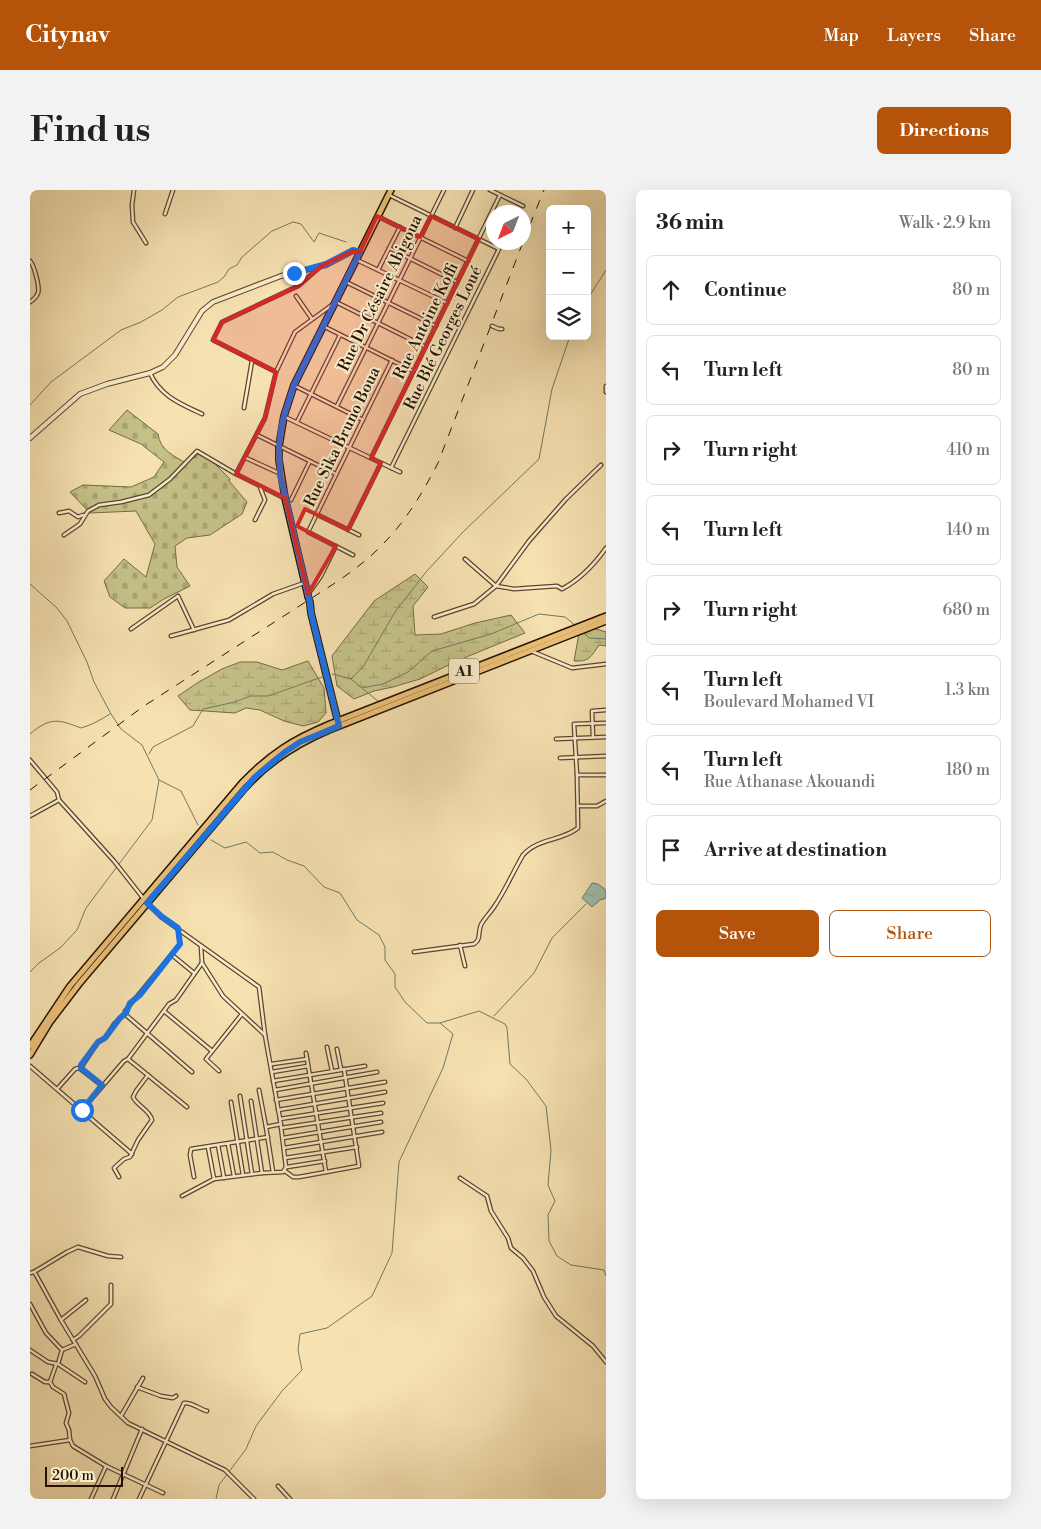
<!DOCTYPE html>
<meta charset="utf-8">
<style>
body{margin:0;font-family:"Libre Bodoni",serif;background:#f2f2f2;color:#222}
.controls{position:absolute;right:15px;top:15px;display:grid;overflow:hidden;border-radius:8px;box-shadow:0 5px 20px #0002}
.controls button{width:45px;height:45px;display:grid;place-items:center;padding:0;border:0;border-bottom:1px solid #e0e0e0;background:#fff;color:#222;font:25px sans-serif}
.compass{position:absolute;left:456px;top:15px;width:45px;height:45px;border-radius:50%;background:#fff;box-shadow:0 5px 20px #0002;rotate:222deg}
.scale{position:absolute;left:15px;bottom:12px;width:78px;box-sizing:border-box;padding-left:5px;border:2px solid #261301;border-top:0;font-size:14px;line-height:18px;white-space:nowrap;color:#261301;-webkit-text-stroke:4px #f9eccc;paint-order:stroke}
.stop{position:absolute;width:15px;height:15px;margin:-11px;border:4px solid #1a73e8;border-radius:50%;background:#fff}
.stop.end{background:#1a73e8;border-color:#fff;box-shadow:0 1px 5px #0008}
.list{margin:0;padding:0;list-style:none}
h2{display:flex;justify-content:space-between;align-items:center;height:65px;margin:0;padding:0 20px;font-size:21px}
h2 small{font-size:16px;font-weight:400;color:#767676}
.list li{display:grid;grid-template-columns:32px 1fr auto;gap:15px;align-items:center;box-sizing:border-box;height:70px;margin:0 10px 10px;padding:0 10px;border:1px solid #e0e0e0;border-radius:8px}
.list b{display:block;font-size:19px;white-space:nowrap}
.list p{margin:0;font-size:16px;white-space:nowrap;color:#767676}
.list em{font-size:16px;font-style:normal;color:#767676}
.actions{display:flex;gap:10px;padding:15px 20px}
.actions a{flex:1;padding:11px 0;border:1px solid #b45309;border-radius:8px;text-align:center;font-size:18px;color:#b45309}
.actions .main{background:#b45309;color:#fff}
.icon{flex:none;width:28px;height:28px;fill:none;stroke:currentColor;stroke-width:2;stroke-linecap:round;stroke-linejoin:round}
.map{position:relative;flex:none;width:576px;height:1309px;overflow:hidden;border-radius:8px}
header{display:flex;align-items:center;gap:30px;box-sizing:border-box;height:70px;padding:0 25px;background:#b45309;color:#fff}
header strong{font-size:24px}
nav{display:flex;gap:28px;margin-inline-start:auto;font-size:18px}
.intro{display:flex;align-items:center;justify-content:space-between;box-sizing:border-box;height:120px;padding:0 30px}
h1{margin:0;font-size:35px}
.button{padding:12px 22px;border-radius:8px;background:#b45309;color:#fff;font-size:18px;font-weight:700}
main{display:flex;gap:30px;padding:0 30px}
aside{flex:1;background:#fff;border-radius:8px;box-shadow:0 5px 20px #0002}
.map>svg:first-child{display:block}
.wetland{fill:url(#wetland-marsh);stroke:#756a44}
.cemetery{fill:url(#cemetery-stones);stroke:#756a44}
.water{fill:url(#water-ripples);stroke:#6d7a66}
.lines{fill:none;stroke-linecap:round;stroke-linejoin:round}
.stream{stroke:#6d7a66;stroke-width:1}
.minor-casing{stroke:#5a462d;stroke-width:5}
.tertiary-casing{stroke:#5a462d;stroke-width:6}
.primary-casing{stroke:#261301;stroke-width:8}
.minor{stroke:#f9eccc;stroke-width:2.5}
.tertiary{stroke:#f9eccc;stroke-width:4}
.primary{stroke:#ebc078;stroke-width:5}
.rail{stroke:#261301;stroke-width:1;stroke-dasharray:9 9;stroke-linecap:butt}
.primary-bridge-casing{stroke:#261301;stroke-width:8;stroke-linecap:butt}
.primary-bridge{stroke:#ebc078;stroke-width:5}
.route{stroke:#1a73e8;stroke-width:6}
.marked{fill:#d62828;fill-opacity:0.2;stroke:#d62828;stroke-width:4;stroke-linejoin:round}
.labels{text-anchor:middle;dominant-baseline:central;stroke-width:4;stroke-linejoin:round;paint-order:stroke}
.shield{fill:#f9eccc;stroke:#65543e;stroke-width:1}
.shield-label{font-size:15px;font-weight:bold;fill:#261301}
.street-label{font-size:16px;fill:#261301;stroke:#f9eccc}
</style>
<header>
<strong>Citynav</strong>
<nav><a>Map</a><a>Layers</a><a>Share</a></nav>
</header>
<div class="intro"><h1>Find us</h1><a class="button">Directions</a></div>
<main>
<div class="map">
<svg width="576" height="1309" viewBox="0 0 576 1309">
<defs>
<pattern id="wetland-marsh" width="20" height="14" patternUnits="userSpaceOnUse" patternTransform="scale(1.25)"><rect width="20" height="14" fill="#c4c187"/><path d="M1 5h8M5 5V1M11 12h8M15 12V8" fill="none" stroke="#a8a573"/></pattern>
<pattern id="cemetery-stones" width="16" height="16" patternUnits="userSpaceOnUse" patternTransform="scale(1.25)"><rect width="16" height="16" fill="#c4c187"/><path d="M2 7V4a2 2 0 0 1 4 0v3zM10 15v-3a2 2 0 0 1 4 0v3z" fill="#a8a573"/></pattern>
<pattern id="water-ripples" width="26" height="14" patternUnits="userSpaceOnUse" patternTransform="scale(1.25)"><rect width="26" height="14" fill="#9dbeaa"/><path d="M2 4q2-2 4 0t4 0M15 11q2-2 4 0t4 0" fill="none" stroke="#87a290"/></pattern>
</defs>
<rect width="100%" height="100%" fill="#f6e1b1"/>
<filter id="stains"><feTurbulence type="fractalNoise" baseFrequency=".004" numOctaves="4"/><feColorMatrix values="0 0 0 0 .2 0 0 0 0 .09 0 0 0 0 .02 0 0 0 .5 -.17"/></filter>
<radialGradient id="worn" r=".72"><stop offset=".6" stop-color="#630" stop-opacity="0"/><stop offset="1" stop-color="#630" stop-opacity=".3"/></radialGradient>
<g class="wetland">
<path d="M385 384 398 397 383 416 385 445 411 444 445 433 481 425 495 443 429 470 390 489 363 497 344 501 324 509 307 496 302 466 344 411Z"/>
<path d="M563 438 576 442V456L569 455C561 467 559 472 544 471L549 443Z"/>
<path d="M278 471 294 498 296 523 288 532 273 536 254 531 230 520 216 518 205 523 160 520 148 506 167 493 192 479 210 472H227L252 480Z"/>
</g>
<path class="cemetery" d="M97 220 128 244C130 260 144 266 156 273L169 264 181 270 200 289 199 291 217 312 212 324 180 345 157 348 145 356 147 377 160 396 134 409 120 418H95L80 407 74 391 94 369 116 387 125 354 106 321 60 323 40 302 53 295 101 297 124 287 134 272 111 254 79 240Z"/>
<path class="water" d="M562 693 568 694 576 700V708L570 710 562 717 552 708Z"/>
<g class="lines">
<g class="stream">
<path d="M557 110 576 80"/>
<path d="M0 215 21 192 91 140 111 132 132 120 148 107 188 92 194 87 199 79 207 75 212 67 242 41 263 32 271 34 284 52 289 43 316 52"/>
<path d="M0 394 27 418 37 431 57 472 64 492 81 524 91 539 112 555 129 590 151 601 168 635"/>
<path d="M554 443 559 448 576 449"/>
<path d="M302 484 321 489 332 498 353 494 378 482 402 461 461 444 509 424 535 427 545 435"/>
<path d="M321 489 333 477 365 422 396 382 433 342 509 269 522 199 540 146"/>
<path d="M333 499 348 511"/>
<path d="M0 544C20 527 28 529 51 538 62 535 70 530 80 524"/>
<path d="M119 564 123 557 163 536 173 519 205 512 220 506H238L292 487"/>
<path d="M181 650 195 658 216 652 230 663 243 662 257 670 274 676 294 697 310 703 327 730 349 745 355 757V770L365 784V797L375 812 397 833H410L449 821 475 834 477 838 480 874 496 889 516 916 521 960 518 995 525 1011 518 1025 519 1051 527 1066 541 1075 574 1080 576 1086"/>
<path d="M0 782 9 773 30 758 47 740 56 718 122 630 129 590"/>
<path d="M464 826 504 783 522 748 556 714"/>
<path d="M186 1309 189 1295 216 1259 226 1236 252 1201 272 1180 268 1160 270 1144 297 1138 342 1106 362 1063 369 972 413 878 423 844 410 833"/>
</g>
<g class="minor-casing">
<g id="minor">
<path d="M104 0 102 15 103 32 116 53"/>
<path d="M460 0 493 16"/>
<path d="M359 5 469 59 361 278"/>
<path d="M135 24 143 0"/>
<path d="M347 26 438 71"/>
<path d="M425 38 443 0"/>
<path d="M359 58 427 92"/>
<path d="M327 70 417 113"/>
<path d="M0 71C4 75 10 97 8 103 7 106 3 110 0 112"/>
<path d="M348 80 370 37"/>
<path d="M316 92 406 136"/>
<path d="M266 106 282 129"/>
<path d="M293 136 383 181"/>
<path d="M462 136 469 139H472"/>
<path d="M246 182 183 150 192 132 268 96 290 77"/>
<path d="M120 183C130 206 151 214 172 224"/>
<path d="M265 196 333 230"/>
<path d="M576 196V202"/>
<path d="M307 216 414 0"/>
<path d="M214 218 222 171"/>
<path d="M255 227 370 282"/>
<path d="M267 232 310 145"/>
<path d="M227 245 306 284"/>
<path d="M216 268 251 284"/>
<path d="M341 268 470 5"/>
<path d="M206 284 235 228 246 182 265 142 306 112 396 157"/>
<path d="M261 310 280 271"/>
<path d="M29 323 39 321 48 327 53 325"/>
<path d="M286 324 329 345"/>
<path d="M225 330 235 310 230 297"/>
<path d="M318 340 351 273"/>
<path d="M34 345 50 334 58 321 69 315 91 312 119 305 140 289 167 261 206 284 254 308"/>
<path d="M323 365 278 342 362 170"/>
<path d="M435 369 466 396 484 399 527 396 532 399C551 389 564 375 576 358"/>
<path d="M279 403 291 386 306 356"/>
<path d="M404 427 444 414 466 396 499 351 536 309 571 275"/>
<path d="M101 439 148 406 164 440"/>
<path d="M141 446 199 430 243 404 274 393"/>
<path d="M501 461 542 478 576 474"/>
<path d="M563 547 562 521 576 520"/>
<path d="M526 549 576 547"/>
<path d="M530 568 576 566"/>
<path d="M0 570 27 602 29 610 84 671 117 713 131 727 229 797 235 845 250 929 256 977 253 982 232 983 184 989 152 1006"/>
<path d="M547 585H576"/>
<path d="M548 616H567L576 611"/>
<path d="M0 626 29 610"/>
<path d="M148 738 150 754 95 821 96 825 162 882"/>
<path d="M430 755 435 776"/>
<path d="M171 756 172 773 193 806 235 845"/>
<path d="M384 762 444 754C452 749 447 741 452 733 455 728 460 723 464 717 475 701 483 682 493 665 508 648 532 651 548 638L547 585 544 534 576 533"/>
<path d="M142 765 164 783"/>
<path d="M134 821 182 861"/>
<path d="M297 857 302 881"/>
<path d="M307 859 311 879"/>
<path d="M276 863 296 982"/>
<path d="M98 869 157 917"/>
<path d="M242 874 277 869"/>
<path d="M0 876 102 964"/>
<path d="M51 878 68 852 75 848 84 834 95 823"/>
<path d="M189 881 176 869 212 824"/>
<path d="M242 882 278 876"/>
<path d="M243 891 335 876"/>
<path d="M28 898 45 879 49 878 71 895"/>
<path d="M229 900 236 937"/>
<path d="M245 900 347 882"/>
<path d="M210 906 222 984"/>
<path d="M246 910 355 892"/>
<path d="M221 911 232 983"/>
<path d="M201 912 213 985"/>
<path d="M52 920 94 871 98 869 139 814 146 810 172 773"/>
<path d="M248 920 355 902"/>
<path d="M250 929 353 913"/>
<path d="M251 938 351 923"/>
<path d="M253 948 351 932"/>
<path d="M198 954 204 986"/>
<path d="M188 955 194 988"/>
<path d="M178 957 184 989"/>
<path d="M254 958 352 942"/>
<path d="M255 968 327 957"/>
<path d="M257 977 295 971"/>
<path d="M255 981 263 987H269L329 976 314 879"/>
<path d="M243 982 236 937 251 934"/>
<path d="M89 987 84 978 94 969 100 967 108 950 122 930C120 920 107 916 103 907L106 901 118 885"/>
<path d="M164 987 160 965 161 959 238 947"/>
<path d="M430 988 457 1006 461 1021 478 1048 481 1058 493 1068 503 1081 514 1107 526 1126 563 1156 576 1172"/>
<path d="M4 1082 37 1062 48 1057 78 1066 91 1067"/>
<path d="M0 1083 4 1082 5 1083 31 1130 65 1186 75 1209 81 1217 98 1233 195 1280 224 1309"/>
<path d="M0 1114 16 1143 32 1160 46 1154"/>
<path d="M31 1130 56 1110"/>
<path d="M43 1150 49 1146 81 1114V1095"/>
<path d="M0 1160 18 1172 28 1174 55 1192"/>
<path d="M28 1174 32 1160"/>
<path d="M26 1175 20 1192 23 1197 34 1204 39 1223 36 1233 39 1240 40 1250 43 1256 76 1276 133 1303"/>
<path d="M2 1184 15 1192H20"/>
<path d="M107 1197 131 1206 143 1208 146 1206"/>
<path d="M91 1226 113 1188"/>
<path d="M0 1256 40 1250"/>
<path d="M248 1296 260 1309"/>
<path d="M61 1309 76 1276"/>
<path d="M83 1309 112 1239"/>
<path d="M109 1309 154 1213C162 1212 169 1219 177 1221"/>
</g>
</g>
<g class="tertiary-casing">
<path id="tertiary" d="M0 248 50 204 77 194 120 183 133 177 145 165 172 121 183 112 251 86 296 75 323 61 330 62"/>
</g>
<g class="primary-casing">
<g id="primary">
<path d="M278 406 255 308 249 270V256L254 226 264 195 361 0"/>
<path d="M280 413 281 423 308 532"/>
<path d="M0 856 40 796 212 593C241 563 262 550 300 534L576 426"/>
<path d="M0 865 20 832 49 794 215 598C239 571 266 554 299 540L576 431"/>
</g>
</g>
<use href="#minor" class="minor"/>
<use href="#tertiary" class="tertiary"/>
<use href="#primary" class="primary"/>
<g class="rail">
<path d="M493 52 514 0"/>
<path d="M0 600 114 516 302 395C320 383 338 370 353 354 376 331 393 302 408 273L493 52"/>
</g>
<g class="primary-bridge-casing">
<path id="primary-bridge" d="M278 406 280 413"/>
</g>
<use href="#primary-bridge" class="primary-bridge"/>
</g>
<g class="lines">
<path class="route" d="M52 920 72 895 51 878V875L68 852 75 848 90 828 96 823 100 813 110 805 150 754 148 738 131 726 117 713 225 587 255 562 270 552 309 536 281 423 280 413 250 284 249 256 251 240 254 226 264 195 330 62 323 60 296 74 264 83"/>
</g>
<path class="marked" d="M347 26 390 47 401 26 449 49 341 268 351 273 318 340 275 319 267 336 306 356 278 404 255 308 206 284 235 228 246 182 183 150 192 132 268 96 291 76 323 61 330 62Z"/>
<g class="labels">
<rect class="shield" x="419" y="468.5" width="30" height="25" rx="4"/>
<g class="shield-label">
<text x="434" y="481">A1</text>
</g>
<g class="street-label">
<text transform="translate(350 103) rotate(-64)">Rue Dr Césaire Abigoua</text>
<text transform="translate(396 131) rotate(-64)">Rue Antoine Koffi</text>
<text transform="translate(413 148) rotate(-64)">Rue Blé Georges Loué</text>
<text transform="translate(312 247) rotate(-64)">Rue Sika Bruno Boua</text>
</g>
</g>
<rect width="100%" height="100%" filter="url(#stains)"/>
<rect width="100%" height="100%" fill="url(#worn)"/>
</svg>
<div class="controls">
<button>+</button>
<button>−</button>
<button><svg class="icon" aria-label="layers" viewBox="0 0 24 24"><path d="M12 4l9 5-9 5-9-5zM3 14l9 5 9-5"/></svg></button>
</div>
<svg class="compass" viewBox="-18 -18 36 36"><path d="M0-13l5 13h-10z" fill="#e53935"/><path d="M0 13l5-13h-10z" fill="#767676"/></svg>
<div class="scale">200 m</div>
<div class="stop" style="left:52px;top:920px"></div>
<div class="stop end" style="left:264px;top:83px"></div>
</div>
<aside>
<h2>36 min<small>Walk · 2.9 km</small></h2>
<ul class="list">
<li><svg class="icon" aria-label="ahead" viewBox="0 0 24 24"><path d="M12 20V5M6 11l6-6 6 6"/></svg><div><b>Continue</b></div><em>80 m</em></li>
<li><svg class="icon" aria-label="left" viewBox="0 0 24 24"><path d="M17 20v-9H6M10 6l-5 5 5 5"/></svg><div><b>Turn left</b></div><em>80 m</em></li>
<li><svg class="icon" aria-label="right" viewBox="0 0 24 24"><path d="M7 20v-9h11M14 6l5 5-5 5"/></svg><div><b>Turn right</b></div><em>410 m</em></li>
<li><svg class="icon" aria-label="left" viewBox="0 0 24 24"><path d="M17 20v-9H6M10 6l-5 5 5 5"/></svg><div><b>Turn left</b></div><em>140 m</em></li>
<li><svg class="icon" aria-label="right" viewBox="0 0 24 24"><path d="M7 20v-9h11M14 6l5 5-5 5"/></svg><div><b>Turn right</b></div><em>680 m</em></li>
<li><svg class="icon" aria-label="left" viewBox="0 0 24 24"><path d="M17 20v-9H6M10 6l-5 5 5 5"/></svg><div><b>Turn left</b><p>Boulevard Mohamed VI</p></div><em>1.3 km</em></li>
<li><svg class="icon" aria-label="left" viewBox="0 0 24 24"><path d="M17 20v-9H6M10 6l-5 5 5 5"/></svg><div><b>Turn left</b><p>Rue Athanase Akouandi</p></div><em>180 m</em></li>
<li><svg class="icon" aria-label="arrive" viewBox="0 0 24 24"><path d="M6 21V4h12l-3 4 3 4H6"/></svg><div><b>Arrive at destination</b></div></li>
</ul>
<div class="actions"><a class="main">Save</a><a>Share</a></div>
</aside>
</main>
